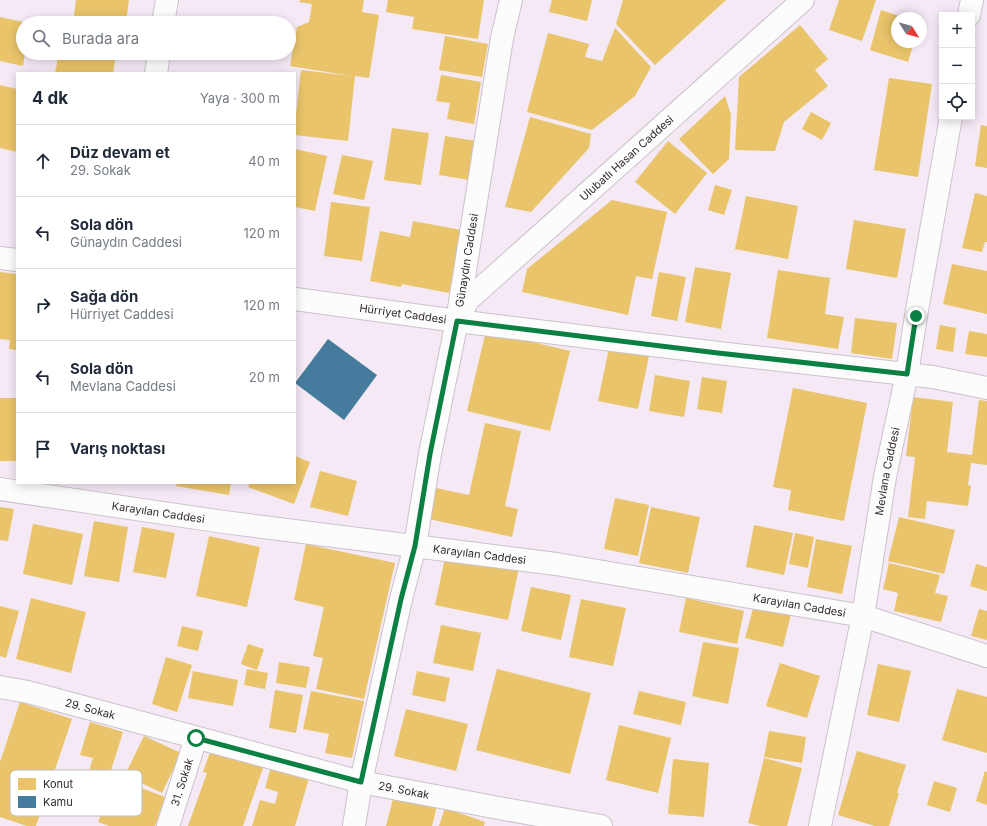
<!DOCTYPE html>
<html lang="tr">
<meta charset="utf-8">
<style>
body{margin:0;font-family:Inter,sans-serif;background:#f2f2f3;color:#1f2937}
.controls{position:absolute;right:12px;top:12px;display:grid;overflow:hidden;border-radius:0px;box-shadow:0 2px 10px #0003}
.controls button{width:36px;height:36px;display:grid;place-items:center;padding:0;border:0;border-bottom:1px solid #e0e1e3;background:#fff;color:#1f2937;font:20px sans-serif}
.compass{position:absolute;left:891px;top:12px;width:36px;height:36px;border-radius:50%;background:#fff;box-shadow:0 2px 10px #0003;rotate:127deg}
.stop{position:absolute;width:12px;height:12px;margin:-9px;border:3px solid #0b8043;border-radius:50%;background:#fff}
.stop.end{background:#0b8043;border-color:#fff;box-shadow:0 1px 4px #0008}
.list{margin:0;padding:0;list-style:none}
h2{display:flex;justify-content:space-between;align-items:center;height:52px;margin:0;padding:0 16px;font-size:17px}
h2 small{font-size:13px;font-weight:400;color:#747a83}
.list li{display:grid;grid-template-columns:26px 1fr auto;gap:12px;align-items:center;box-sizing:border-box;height:72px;padding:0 16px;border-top:1px solid #e0e1e3}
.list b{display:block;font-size:15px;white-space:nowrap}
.list p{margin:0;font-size:13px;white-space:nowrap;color:#747a83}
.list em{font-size:13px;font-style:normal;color:#747a83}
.icon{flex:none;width:22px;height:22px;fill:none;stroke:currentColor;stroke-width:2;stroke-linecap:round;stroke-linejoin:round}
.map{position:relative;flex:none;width:987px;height:826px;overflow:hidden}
.search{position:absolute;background:#fff;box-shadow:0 2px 10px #0003;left:16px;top:16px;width:280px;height:44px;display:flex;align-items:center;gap:10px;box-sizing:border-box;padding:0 14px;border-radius:22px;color:#747a83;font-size:15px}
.panel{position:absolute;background:#fff;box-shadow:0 2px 10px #0003;left:16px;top:72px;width:280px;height:412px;border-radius:0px}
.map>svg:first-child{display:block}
.homes{fill:#e9c46a}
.public{fill:#457b9d}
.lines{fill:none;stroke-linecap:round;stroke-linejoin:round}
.minor-casing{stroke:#cac2cb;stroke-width:24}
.tertiary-casing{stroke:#cac2cb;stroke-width:24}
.minor{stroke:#fdfcfd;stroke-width:22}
.tertiary{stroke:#fdfcfd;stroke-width:22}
.route{stroke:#0b8043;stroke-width:5}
.labels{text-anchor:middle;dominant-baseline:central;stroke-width:4;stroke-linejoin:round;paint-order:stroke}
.street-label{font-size:11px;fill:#312a31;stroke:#fff}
.key{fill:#fff;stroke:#c1bfc1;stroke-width:1}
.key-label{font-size:11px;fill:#312a31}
</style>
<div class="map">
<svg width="987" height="826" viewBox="0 0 987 826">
<rect width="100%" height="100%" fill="#f4e9f4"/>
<g class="homes">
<path d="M76 0H129L126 23H73Z"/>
<path d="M300 0H364L362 12 379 15 369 78 355 76 348 141 295 135V123L301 70 352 76 290 66 297 27 309 22 312 4 299 2Z"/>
<path d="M388 0H484L478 39 412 29 414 17 386 12Z"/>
<path d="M552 0H592L587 21 549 12Z"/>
<path d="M623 0H726L655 65 616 24Z"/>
<path d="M839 0H876L862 41 829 30Z"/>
<path d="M881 10 905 18H897V42H914L908 62 870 50Z"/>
<path d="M0 17 23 22V53H25L23 66 0 61Z"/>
<path d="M800 25 828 59 815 70 828 86 784 122 775 151 735 150 739 77Z"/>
<path d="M615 28 651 67 635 96 592 130 527 112 548 33 589 44 585 57 602 61Z"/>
<path d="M445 36 488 44 482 77 439 70Z"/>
<path d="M59 53H111L116 54 113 73H55Z"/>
<path d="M441 75 481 82 474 124 447 119 450 103 436 101Z"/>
<path d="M889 78 932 84 918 177 874 170Z"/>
<path d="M0 85 17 89V152L0 148Z"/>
<path d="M725 96 731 115 729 159 713 174 679 139Z"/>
<path d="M811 112 831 123 822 140 802 129Z"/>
<path d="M530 117 591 134 589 148 531 212 505 207Z"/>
<path d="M981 125 987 126V168L975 166Z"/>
<path d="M392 128 429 133 421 185 384 180Z"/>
<path d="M445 136 476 141 469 180 439 175Z"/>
<path d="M668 141 707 173 675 214 635 182Z"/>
<path d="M295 149 327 156 315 211 295 207Z"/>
<path d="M342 155 373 161 364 200 333 194Z"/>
<path d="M715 185 732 190 724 215 708 210Z"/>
<path d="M975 193 987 196V242H985L982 252 962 248Z"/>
<path d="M746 196 798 206 788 259 735 249Z"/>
<path d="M612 200 667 212 652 279 636 276 628 315 522 292 527 269Z"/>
<path d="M331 202 370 207 362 261 324 256Z"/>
<path d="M854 220 906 229 897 278 846 269Z"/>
<path d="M413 221 461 230 449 293 402 284 401 287 370 281 380 231 410 237Z"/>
<path d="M952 264 987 271V314L943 304Z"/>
<path d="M695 267 731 273 721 329 685 322Z"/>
<path d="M778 270 830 278 825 314 844 317 838 349 767 338Z"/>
<path d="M0 272 17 274V350L9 349 10 340 0 339Z"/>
<path d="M659 272 686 277 677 321 651 316Z"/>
<path d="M855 318 897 323 892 359 851 353Z"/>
<path d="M940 325 956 328 953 352 936 349Z"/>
<path d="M486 331 570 351 550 431 467 411Z"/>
<path d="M969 331 987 334V357L965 354Z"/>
<path d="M609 348 649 356 638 409 598 401Z"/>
<path d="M655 375 690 381 684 417 649 411Z"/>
<path d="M702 377 727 381 722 413 697 409Z"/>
<path d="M793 388 867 403 844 521 788 510 791 490 773 487Z"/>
<path d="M913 397 953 402 947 452 972 455 979 400 987 401V465L971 463 968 485 971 486 968 506 927 501 925 519 908 517 915 457 906 456Z"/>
<rect x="0" y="398" width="17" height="63"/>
<path d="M485 423 521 431 505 506 518 509 512 537 429 519 436 488 469 495Z"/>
<path d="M295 456 310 462 294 504 248 487 250 483H295Z"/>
<path d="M320 471 357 481 348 516 310 507Z"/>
<path d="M177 483H231L229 495 176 486Z"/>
<path d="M615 498 649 505 638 556 604 549Z"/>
<path d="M0 507 14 509 8 541 0 540Z"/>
<path d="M651 507 700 517 688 573 639 563Z"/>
<path d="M899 517 955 530 944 574 888 561Z"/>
<path d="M94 521 128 527 119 582 84 576Z"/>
<path d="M33 524 83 534 72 585 23 574Z"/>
<path d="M754 525 793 533 784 575 746 567Z"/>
<path d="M142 527 175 533 166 578 133 572Z"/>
<path d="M795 533 814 537 808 568 789 564Z"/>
<path d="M209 536 260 547 247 607 196 596Z"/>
<path d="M816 539 852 546 842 594 807 587Z"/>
<path d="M306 544 395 563 364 699 316 689 323 658 313 656 324 607 294 600Z"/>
<path d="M445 558 489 567 490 562 519 568 508 620 435 605Z"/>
<path d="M889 563 940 575 935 593 948 596 941 622 894 611 898 593 883 589Z"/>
<path d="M976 564 987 567V591L970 586Z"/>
<path d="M531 587 571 595 561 640 521 631Z"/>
<path d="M31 598 86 612 71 673 16 659Z"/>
<path d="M686 598 744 611 737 644 679 632Z"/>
<path d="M581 599 626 608 613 666 569 657Z"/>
<path d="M754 605 791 614 783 647 745 638Z"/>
<path d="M0 606 19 611 6 658 0 656Z"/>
<path d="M979 609 987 611V640L971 636Z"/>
<path d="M441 625 481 633 473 671 433 663Z"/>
<path d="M182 626 203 631 198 651 177 646Z"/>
<path d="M703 642 739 648 728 704 692 696Z"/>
<path d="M248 644 264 649 257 670 241 664Z"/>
<path d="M166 657 192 665 177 712 152 704Z"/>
<path d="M279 662 310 667 306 688 276 683Z"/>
<path d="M780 663 820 676 807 718 766 706Z"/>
<path d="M878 664 911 671 899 722 867 715Z"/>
<path d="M247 669 268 673 265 689 244 685Z"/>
<path d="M497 669 591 693 570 774 476 750Z"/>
<path d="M193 671 238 680 233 706 188 698Z"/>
<path d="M417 671 450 678 445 702 412 695Z"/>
<path d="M957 689 987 697V753L942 740Z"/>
<path d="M275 690 303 695 296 733 269 728Z"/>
<path d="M311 691 364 701 352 758 325 753 329 734 303 729Z"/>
<path d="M639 691 686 702 681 725 633 714Z"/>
<path d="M20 702 72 719 36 826H27L0 817V762Z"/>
<path d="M406 709 468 724 456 771 394 756Z"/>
<path d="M90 722 123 732 107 783 87 777 93 758 80 755Z"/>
<path d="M619 725 671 738 658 793 606 780Z"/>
<path d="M769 731 806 737 802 763 764 757Z"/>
<path d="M144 736 181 753 162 793 125 775Z"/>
<path d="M212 747 264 765 243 826H188L207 773 203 772Z"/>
<path d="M857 751 906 765 897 793H899L889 826H875L838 815Z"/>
<path d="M764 758 802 768 787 826H760L748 823Z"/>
<path d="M673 759 709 763 704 817 668 814Z"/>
<path d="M271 767 309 778 295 826H252L260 800 275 804 278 792 265 788Z"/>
<path d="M985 771 987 772V805L976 801Z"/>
<path d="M115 778 165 797 155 826H109L98 822Z"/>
<path d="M934 781 957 788 950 812 927 805Z"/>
<path d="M394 795 437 806 432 826H386Z"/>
<path d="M445 808 485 822 484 826H439Z"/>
</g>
<path class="public" d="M328 339 377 375 344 420 295 383Z"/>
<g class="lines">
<g class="minor-casing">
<g id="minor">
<path d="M969 15 972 0"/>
<path d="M163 23 167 0"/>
<path d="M156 73 159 53"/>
<path d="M457 321 718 353 933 377 987 388"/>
<path d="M863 616 987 656"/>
<path id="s1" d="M0 687 28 692 361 782 504 809 601 826"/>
<path id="s2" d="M168 826 196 738"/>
<path id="s3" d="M820 826 863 616 885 477 907 374 916 316 951 117"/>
</g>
</g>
<g class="tertiary-casing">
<g id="tertiary">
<path d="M0 258 17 260"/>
<path id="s4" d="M295 299 457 321 468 300 803 0"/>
<path id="s5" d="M0 489 224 522 556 564 863 616"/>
<path id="s6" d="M354 826 361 782 401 599 415 546 430 454 457 321 502 38 511 0"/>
</g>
</g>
<use href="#minor" class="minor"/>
<use href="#tertiary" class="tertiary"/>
</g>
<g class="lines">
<path class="route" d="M196 738 361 782 401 599 415 546 430 454 457 321 718 353 907 374 916 316"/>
</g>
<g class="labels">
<g class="street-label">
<text stroke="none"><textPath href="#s4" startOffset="400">Ulubatlı Hasan Caddesi</textPath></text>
<text stroke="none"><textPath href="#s6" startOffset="577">Günaydın Caddesi</textPath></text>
<text stroke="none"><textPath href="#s4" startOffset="109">Hürriyet Caddesi</textPath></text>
<text stroke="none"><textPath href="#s3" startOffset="361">Mevlana Caddesi</textPath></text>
<text stroke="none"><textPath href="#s5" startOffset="160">Karayılan Caddesi</textPath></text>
<text stroke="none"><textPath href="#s5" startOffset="484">Karayılan Caddesi</textPath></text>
<text stroke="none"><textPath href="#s5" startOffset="808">Karayılan Caddesi</textPath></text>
<text stroke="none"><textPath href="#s1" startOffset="93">29. Sokak</textPath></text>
<text stroke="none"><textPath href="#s2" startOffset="46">31. Sokak</textPath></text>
<text stroke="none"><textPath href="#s1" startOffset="417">29. Sokak</textPath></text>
</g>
</g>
<rect x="10" y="770" width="132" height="46" rx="6" class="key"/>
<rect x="18" y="778" width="18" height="12" fill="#e9c46a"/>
<rect x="18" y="796" width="18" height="12" fill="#457b9d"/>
<g class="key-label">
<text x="43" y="788">Konut</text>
<text x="43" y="806">Kamu</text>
</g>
</svg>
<div class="controls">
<button>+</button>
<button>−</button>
<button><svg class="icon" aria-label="locate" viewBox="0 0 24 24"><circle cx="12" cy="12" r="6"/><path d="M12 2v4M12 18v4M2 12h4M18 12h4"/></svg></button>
</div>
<svg class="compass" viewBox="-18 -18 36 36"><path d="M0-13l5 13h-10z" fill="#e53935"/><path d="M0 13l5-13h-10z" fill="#747a83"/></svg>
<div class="stop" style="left:196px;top:738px"></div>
<div class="stop end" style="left:916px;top:316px"></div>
<div class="search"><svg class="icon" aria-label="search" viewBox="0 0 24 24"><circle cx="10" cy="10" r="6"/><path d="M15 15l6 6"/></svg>Burada ara</div>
<section class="panel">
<h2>4 dk<small>Yaya · 300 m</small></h2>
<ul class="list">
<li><svg class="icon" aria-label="ahead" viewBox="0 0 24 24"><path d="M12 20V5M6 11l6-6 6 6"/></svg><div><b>Düz devam et</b><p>29. Sokak</p></div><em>40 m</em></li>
<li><svg class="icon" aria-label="left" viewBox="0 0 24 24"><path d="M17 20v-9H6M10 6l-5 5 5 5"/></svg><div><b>Sola dön</b><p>Günaydın Caddesi</p></div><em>120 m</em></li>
<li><svg class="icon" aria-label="right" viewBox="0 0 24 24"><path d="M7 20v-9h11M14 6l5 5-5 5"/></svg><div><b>Sağa dön</b><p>Hürriyet Caddesi</p></div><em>120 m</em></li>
<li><svg class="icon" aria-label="left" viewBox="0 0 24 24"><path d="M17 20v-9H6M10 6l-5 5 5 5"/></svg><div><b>Sola dön</b><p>Mevlana Caddesi</p></div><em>20 m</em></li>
<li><svg class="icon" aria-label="arrive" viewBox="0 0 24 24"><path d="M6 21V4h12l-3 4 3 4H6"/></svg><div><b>Varış noktası</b></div></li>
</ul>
</section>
</div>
